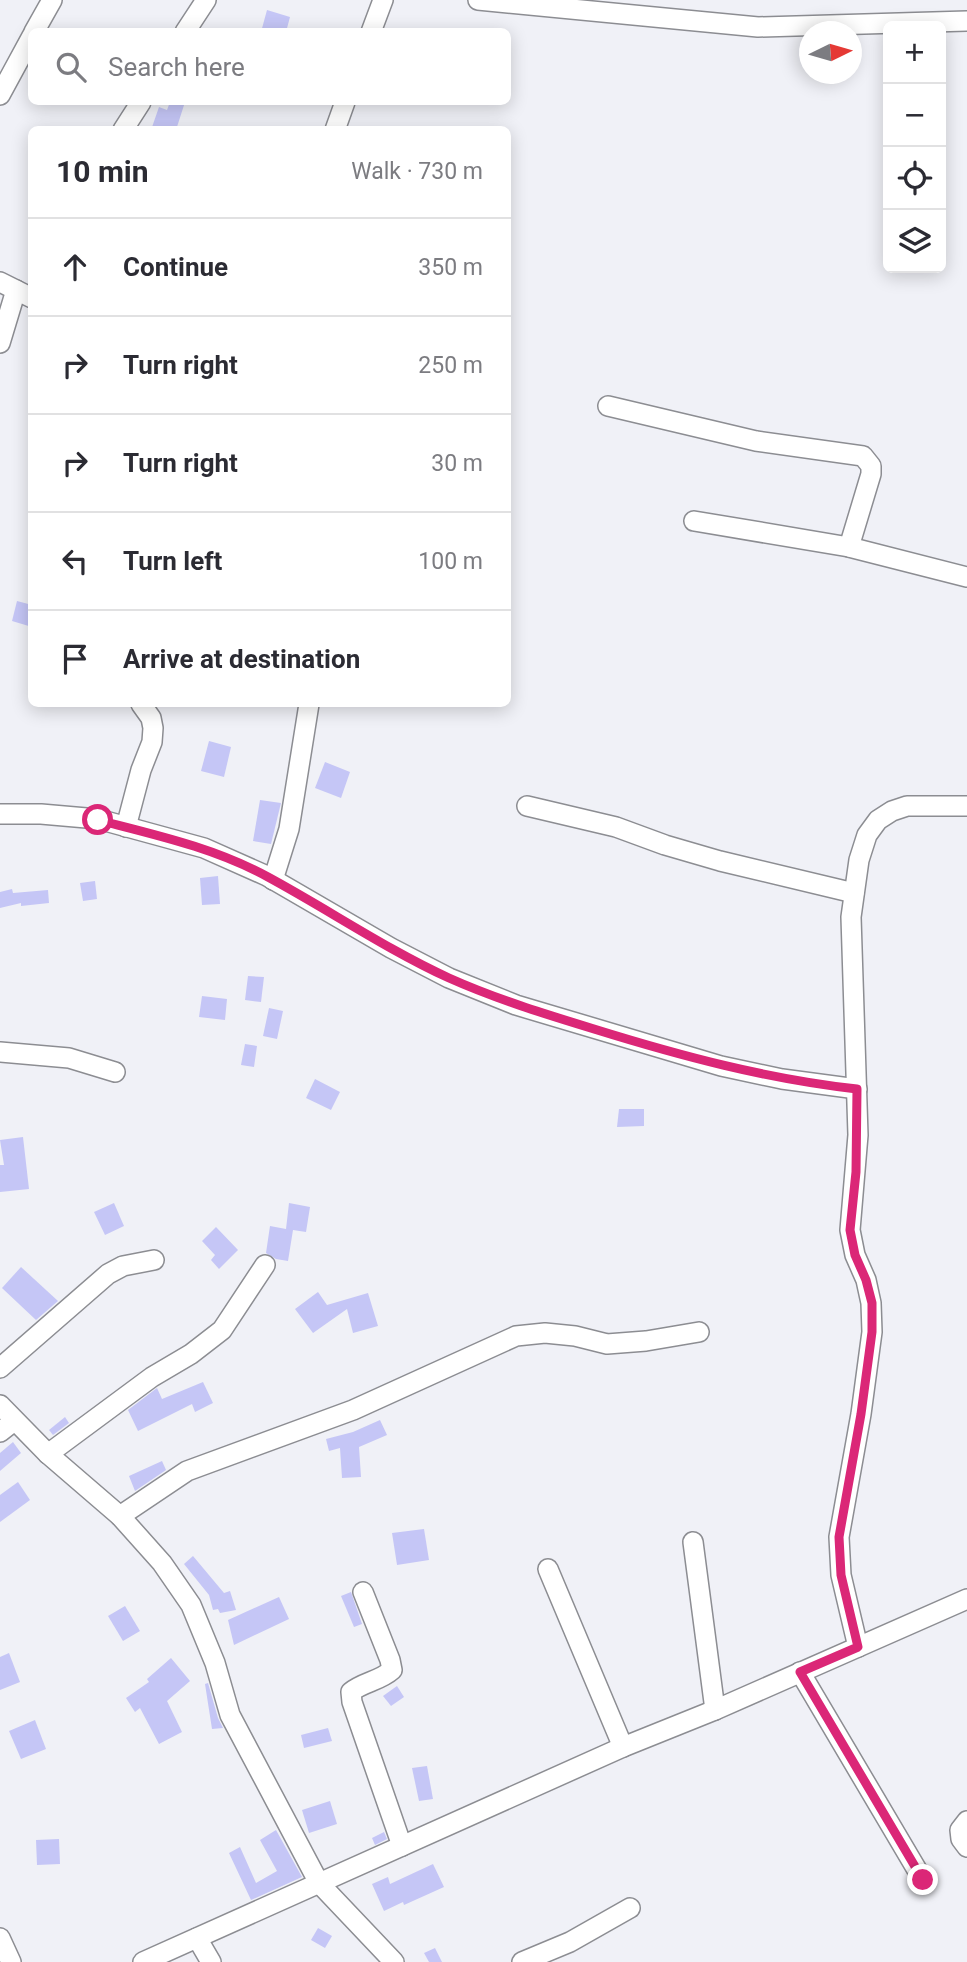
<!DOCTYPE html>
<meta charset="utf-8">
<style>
body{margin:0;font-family:Roboto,sans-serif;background:#f2f2f3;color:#2b2b33}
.controls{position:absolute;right:21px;top:21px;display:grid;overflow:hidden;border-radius:10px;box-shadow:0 4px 18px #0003}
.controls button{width:63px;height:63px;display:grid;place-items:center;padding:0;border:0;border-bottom:2px solid #e1e1e2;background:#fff;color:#2b2b33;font:35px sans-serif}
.compass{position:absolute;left:799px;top:21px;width:63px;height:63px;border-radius:50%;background:#fff;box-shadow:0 4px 18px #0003;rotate:85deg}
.stop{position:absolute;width:21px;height:21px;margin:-16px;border:5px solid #db2777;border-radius:50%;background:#fff}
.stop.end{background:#db2777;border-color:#fff;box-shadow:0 2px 7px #0008}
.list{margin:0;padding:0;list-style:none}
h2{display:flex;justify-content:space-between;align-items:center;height:91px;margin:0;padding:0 28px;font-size:30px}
h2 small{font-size:23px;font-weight:400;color:#7c7c81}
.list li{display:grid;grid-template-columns:46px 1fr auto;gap:21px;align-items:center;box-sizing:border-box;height:98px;padding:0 28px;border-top:2px solid #e1e1e2}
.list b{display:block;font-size:26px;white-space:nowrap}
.list em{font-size:23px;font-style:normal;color:#7c7c81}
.icon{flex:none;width:38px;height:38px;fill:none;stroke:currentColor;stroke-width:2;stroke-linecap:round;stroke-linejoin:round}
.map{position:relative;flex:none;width:967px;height:1962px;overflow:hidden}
.search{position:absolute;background:#fff;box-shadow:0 4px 18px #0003;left:28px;top:28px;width:483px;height:77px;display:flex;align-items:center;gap:18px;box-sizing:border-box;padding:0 24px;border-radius:10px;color:#7c7c81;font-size:26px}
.panel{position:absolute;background:#fff;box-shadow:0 4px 18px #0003;left:28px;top:126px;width:483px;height:581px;border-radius:10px}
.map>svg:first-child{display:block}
.building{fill:#c5c6f6}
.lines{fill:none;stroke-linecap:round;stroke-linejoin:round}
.minor-casing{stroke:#8c8d92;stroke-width:22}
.minor{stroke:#fff;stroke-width:19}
.route{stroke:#db2777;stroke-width:9}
</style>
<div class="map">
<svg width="967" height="1962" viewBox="0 0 967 1962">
<rect width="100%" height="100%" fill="#f0f1f7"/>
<g class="building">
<path d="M267 10 290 17 286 32H261Z"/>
<path d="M170 102H185L176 130H151L159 107 167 110Z"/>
<path d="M17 601 32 605V627L12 621Z"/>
<path d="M209 741 231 747 224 777 201 771Z"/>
<path d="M325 762 350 772 341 798 315 788Z"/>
<path d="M260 800 281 803 271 844 253 841Z"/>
<path d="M218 876 220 904 202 905 200 878Z"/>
<path d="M95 881 97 899 83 901 80 883Z"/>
<path d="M12 889 13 893 48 890 49 903 21 906V903L0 908V892Z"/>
<path d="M248 976 264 977 261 1002 245 1000Z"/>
<path d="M202 996 227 999 225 1020 199 1017Z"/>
<path d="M269 1008 283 1011 277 1039 263 1036Z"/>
<path d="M245 1044 257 1046 254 1067 241 1065Z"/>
<path d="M315 1079 340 1092 331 1110 306 1098Z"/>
<path d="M619 1109H644V1126L617 1127Z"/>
<path d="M23 1137 29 1189 0 1192V1165H4L0 1140Z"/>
<path d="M114 1203 124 1226 105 1235 94 1212Z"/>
<path d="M289 1203 310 1207 306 1232 293 1230 288 1261 276 1259 266 1253 270 1226 286 1229Z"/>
<path d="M216 1227 238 1250 219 1269 211 1260 215 1255 202 1241Z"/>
<path d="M21 1267 58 1301 36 1320 2 1288Z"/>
<path d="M318 1292 327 1305 368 1293 378 1326 353 1333 347 1309 313 1333 295 1309Z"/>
<path d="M203 1382 213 1403 195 1412 192 1404 138 1431 128 1410 157 1388 162 1399Z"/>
<path d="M65 1417 69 1423 53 1435 49 1430Z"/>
<path d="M380 1420 387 1435 359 1447 361 1477 342 1478 340 1448 329 1451 326 1439 353 1432Z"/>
<path d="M13 1442 21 1453 0 1471V1453Z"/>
<path d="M162 1461 166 1470 135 1491 129 1476Z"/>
<path d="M18 1482 30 1500 0 1522V1495Z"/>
<path d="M424 1529 429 1560 397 1565 392 1533Z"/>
<path d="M193 1556 224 1593 230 1591 236 1610 220 1613 218 1609 213 1610 209 1595 184 1564Z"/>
<path d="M351 1592 362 1624 354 1627 341 1596Z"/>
<path d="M279 1597 289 1619 234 1645 228 1620Z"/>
<path d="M125 1606 140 1631 123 1641 108 1616Z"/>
<path d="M9 1653 20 1682 0 1690V1657Z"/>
<path d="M171 1658 190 1681 167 1701 182 1732 159 1744 140 1708 135 1712 126 1698 149 1682 147 1679Z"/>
<path d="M208 1683 218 1718 223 1728 212 1729 205 1684Z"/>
<path d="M397 1686 404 1697 391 1706 383 1696Z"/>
<path d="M35 1720 46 1749 21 1759 9 1731Z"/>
<path d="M328 1728 332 1741 304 1748 301 1735Z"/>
<path d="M427 1766 433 1799 419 1801 412 1768Z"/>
<path d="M330 1801 337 1824 309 1833 302 1810Z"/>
<path d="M276 1830 302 1877 251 1900 229 1853 240 1847 256 1883 277 1871 260 1840Z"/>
<path d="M384 1832 387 1839 375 1845 372 1838Z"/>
<path d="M59 1839 60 1864 37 1865 36 1840Z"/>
<path d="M433 1864 444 1887 404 1905 403 1902 384 1911 372 1884 388 1877 390 1884Z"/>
<path d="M318 1928 332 1936 325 1948 311 1940Z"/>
<path d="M435 1948 442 1962H429L424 1953Z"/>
</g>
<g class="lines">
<g class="minor-casing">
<g id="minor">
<path d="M478 0 758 27 967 21"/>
<path d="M34 32 52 0"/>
<path d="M185 32 206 0"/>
<path d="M371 32 383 0"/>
<path d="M0 95 32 36"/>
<path d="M123 130 141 102"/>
<path d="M335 130 345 102"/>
<path d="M0 282 32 298"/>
<path d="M0 343 16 290"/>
<path d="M608 406 756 441 863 456 871 466V474L849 547"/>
<path d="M694 521 849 547 967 577"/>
<path d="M527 806 616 827 665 845 720 861 854 893"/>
<path d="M0 814H41L98 819 204 848 267 876 391 948 449 978 516 1005 721 1066 782 1079 857 1089"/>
<path d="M126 827 141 770 152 742 153 728 151 718 141 704"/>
<path d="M273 880 289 829 309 704"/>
<path d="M0 1052 69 1058 115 1072"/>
<path d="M0 1368 108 1274 123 1266 154 1260"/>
<path d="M0 1405 48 1454 120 1516 162 1563 191 1605 215 1663 230 1715 319 1883 394 1962"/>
<path d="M0 1432 14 1421"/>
<path d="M48 1454 152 1377 191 1354 222 1330 265 1265"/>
<path d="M120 1516 187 1471 353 1410 516 1336 545 1333 575 1336 607 1344 646 1341 699 1332"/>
<path d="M693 1542 715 1710"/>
<path d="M548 1569 623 1747"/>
<path d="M363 1592 390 1660 392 1670C380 1681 363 1682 351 1692L352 1702 402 1846"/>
<path d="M858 1647 841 1575 839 1537 861 1414 872 1332 871 1303 866 1280 855 1255 850 1230 858 1135 851 917 859 860 867 835 878 820 892 811 907 806H967"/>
<path d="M800 1672 923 1880"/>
<path d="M967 1821 960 1830 961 1839 967 1847"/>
<path d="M0 1938 11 1962"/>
<path d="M197 1938 211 1962"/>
<path d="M143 1962 623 1747 715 1710 967 1599"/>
<path d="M522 1962 570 1942 630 1908"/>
</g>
</g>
<use href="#minor" class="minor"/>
</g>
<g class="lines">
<path class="route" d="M98 820C156 835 215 848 268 877 329 910 386 949 449 978 496 999 545 1014 594 1029 681 1056 767 1079 857 1089L856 1172 850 1230 855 1255 866 1280 872 1303V1332L861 1414 839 1537 841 1575 858 1647 800 1672 923 1880"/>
</g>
</svg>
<div class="controls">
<button>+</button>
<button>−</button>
<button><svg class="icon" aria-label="locate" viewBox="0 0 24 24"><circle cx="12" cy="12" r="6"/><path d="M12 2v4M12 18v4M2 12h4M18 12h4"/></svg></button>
<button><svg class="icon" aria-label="layers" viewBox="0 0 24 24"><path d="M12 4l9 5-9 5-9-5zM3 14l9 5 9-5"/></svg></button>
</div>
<svg class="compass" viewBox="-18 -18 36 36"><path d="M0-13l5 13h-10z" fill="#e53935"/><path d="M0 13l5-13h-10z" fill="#7c7c81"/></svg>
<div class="stop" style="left:98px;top:820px"></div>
<div class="stop end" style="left:923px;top:1880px"></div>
<div class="search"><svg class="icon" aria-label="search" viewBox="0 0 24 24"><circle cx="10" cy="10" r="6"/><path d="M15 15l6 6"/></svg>Search here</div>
<section class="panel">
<h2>10 min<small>Walk · 730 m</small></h2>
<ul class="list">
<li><svg class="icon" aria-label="ahead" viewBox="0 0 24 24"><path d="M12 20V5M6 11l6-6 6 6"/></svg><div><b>Continue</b></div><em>350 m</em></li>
<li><svg class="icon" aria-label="right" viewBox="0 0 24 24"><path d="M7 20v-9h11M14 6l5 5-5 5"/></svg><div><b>Turn right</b></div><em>250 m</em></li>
<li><svg class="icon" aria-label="right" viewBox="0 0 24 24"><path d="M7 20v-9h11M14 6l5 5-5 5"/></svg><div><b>Turn right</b></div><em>30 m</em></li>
<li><svg class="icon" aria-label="left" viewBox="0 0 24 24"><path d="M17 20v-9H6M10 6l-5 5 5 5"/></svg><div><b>Turn left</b></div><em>100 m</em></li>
<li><svg class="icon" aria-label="arrive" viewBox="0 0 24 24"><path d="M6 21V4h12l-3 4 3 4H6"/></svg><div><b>Arrive at destination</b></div></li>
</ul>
</section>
</div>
